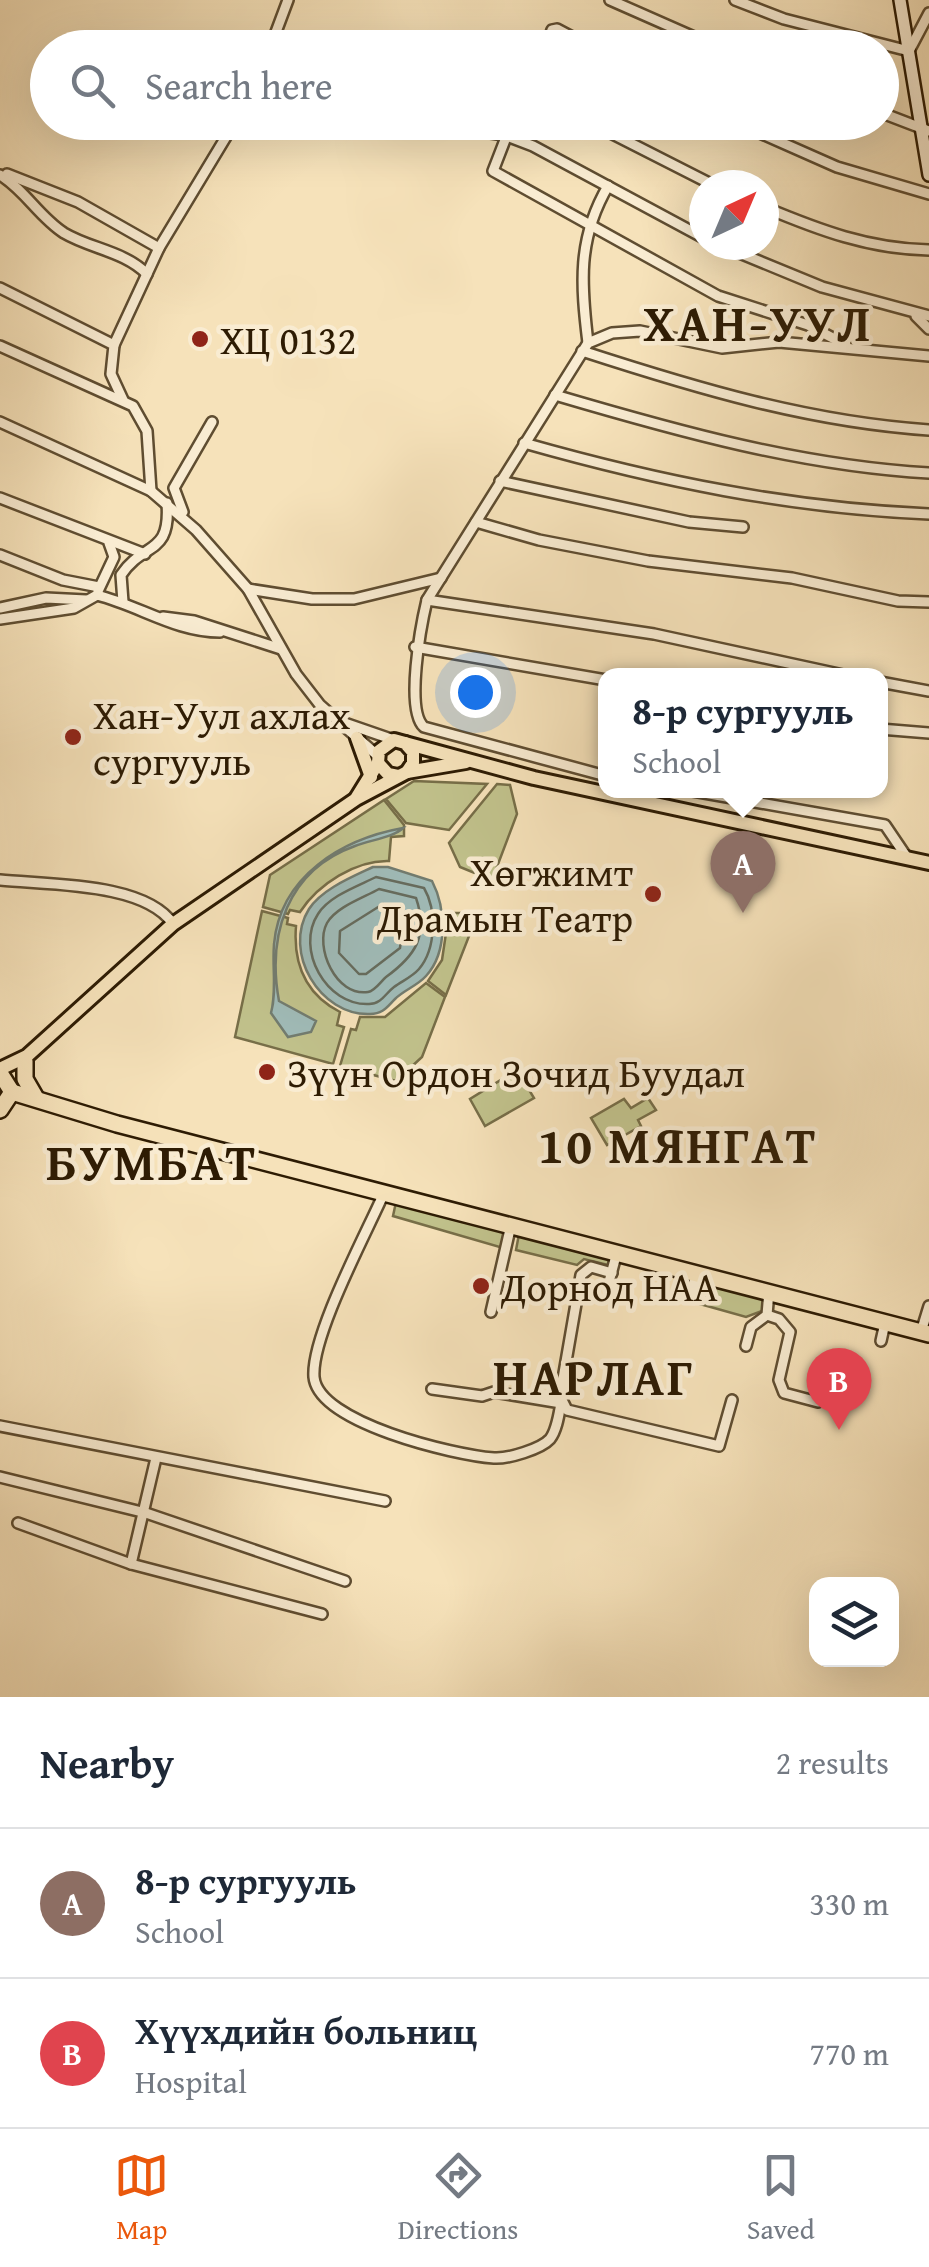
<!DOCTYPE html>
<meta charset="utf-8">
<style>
body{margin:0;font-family:"Gentium Book Plus",serif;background:#f6f6f7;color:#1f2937}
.controls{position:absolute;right:30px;bottom:30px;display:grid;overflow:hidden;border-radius:20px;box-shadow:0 10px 40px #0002}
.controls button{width:90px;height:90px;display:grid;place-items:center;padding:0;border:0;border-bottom:2px solid #e0e1e3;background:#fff;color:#1f2937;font:50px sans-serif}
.compass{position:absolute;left:689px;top:170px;width:90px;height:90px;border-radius:50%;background:#fff;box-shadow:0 10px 40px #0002;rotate:44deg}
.you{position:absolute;left:475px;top:692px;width:35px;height:35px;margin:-25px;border:8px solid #fff;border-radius:50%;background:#1a73e8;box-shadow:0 0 0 15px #1a73e833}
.badge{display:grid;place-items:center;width:65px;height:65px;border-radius:50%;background:#ea580c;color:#fff;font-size:32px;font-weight:700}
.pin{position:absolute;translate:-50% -82px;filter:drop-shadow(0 2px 5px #0008)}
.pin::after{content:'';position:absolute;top:52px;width:35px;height:30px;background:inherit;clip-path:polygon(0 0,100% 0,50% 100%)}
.popup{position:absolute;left:598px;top:668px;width:290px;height:130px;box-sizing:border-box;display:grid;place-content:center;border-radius:20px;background:#fff;filter:drop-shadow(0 2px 8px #0005);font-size:32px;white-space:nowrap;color:#747a83}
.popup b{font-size:38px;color:#1f2937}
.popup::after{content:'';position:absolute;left:50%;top:100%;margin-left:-20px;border:20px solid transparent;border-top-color:#fff}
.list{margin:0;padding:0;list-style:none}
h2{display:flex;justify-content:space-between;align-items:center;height:130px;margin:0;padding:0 40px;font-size:42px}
h2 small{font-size:32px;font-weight:400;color:#747a83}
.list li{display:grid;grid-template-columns:65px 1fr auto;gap:30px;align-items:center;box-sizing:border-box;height:150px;padding:0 40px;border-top:2px solid #e0e1e3}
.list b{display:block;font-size:38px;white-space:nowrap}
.list p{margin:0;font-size:32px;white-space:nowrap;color:#747a83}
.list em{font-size:32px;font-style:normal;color:#747a83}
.icon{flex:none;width:55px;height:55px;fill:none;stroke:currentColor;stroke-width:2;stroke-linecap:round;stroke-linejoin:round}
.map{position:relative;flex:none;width:929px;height:1697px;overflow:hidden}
.search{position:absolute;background:#fff;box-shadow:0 10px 40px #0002;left:30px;right:30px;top:30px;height:110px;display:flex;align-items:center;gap:25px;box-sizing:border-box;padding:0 35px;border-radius:55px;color:#747a83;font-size:38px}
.sheet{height:430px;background:#fff}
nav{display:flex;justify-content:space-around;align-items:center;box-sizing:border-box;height:140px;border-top:2px solid #e0e1e3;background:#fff;font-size:28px;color:#747a83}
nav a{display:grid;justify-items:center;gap:5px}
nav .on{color:#ea580c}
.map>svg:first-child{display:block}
.green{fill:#c1c28c;stroke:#776e48;stroke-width:2.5}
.water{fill:#a0bcb9;stroke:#727c70;stroke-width:2.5}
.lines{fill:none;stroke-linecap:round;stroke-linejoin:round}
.shore{stroke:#666c5e;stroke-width:2.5}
.street-casing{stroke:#5f4d31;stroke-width:14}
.secondary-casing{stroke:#2d1b03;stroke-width:16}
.primary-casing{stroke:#2d1b03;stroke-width:18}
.highway-casing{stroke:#2d1b03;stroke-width:20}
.street{stroke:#f9ecd2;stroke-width:9}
.secondary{stroke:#f9ecd2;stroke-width:11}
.primary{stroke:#f6e2ba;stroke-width:12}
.highway{stroke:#f6e2ba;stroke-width:15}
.poi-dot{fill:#8f2418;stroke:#f9ecd2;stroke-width:4}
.labels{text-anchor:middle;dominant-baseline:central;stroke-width:9;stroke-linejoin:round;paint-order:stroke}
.poi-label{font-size:40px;fill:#2d1b03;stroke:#f9ecd2;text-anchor:start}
.district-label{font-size:50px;font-weight:bold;letter-spacing:2.5px;fill:#2d1b03;stroke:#f9ecd2}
</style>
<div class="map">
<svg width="929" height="1697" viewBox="0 0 929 1697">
<rect width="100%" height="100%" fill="#f6e2ba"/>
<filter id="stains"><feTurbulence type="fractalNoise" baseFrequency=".002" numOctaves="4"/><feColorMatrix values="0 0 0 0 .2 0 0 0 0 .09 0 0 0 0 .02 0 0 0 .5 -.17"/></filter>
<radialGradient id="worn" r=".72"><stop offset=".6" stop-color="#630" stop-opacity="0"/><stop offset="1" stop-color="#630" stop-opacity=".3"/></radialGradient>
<g class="green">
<path d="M414 781 487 784 449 830 406 823 386 799Z"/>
<path d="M497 784 510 785 517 814 492 880 460 867 449 843Z"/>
<path d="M384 800 404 825V836L391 837 389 861C356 860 318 884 300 912L290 910 288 914 263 907 270 875Z"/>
<path d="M262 911 288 918 287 924 296 926C293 964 305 994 340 1012L337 1025 344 1027 333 1064 235 1037Z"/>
<path d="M449 913H478L446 995 428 981 442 960Z"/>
<path d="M426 983 445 997 422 1057 396 1081 340 1066 351 1029 356 1030 360 1017H385Z"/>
<path d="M517 1070 534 1098 485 1126 470 1099Z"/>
<path d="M648 1098 656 1110 638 1120 641 1126 607 1145 591 1118 624 1099 631 1108Z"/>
<path d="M396 1202 507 1231 503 1248 393 1216Z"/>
<path d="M519 1234 610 1256 608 1265 584 1259 577 1265 516 1250Z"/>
<path d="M702 1281 766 1298 762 1311 746 1317 700 1304Z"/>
</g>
<g class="water">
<path d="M403 828C394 837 371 840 355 846 287 870 267 935 279 1001L316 1021 311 1032 288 1037 271 1013C277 991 272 967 274 944 280 876 342 839 403 828Z"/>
<path d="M373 867H388L432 881C446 908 448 952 426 976 417 986 404 990 395 999 387 1007 383 1014 370 1014 320 1016 282 952 309 909 322 889 352 877 373 867Z"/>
</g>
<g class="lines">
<g class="shore">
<path d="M376 877 424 888C437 910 436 949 419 969 412 977 402 981 394 987 385 994 381 1004 369 1004 326 1006 295 949 318 914 329 896 358 886 376 877Z"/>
<path d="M379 889 416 898C429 936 415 956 386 977 381 981 375 991 368 992 336 997 314 947 327 923 336 907 363 898 379 889Z"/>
<path d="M383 904 404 912 400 948 366 974H359L339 953 340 931Z"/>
</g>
<g class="street-casing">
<g id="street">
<path d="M610 0 719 48"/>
<path d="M735 0 784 19 909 51 929 13"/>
<path d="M270 48 288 0"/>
<path d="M546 48 552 30 557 29 593 48"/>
<path d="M882 113 929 131"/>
<path d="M512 122 493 171 718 296 808 325 846 345"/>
<path d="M589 122 713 185"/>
<path d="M735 122 837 167 929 194"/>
<path d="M436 125 504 135 533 146 704 238"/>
<path d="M7 174 78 202 159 248"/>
<path d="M0 175C25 190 39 217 64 233 91 249 124 251 147 274"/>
<path d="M764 207C819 230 869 249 929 250"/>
<path d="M720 245 822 287 929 316"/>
<path d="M0 288 114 345 111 374 123 400"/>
<path d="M916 316 929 329"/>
<path d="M588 343C581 285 577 239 608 186"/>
<path d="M114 345 159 248 235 122"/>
<path d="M0 346 133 406 147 431 151 491"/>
<path d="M582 351C696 388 809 422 929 430"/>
<path d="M555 395C677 431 802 466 929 473"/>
<path d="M0 422 151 491 196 530 248 589 296 674 320 705 378 756"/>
<path d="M524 443C658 481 789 508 929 514"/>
<path d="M500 481 689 522 743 527"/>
<path d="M0 498 145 554"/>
<path d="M183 512 174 488 212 422"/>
<path d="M476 522 539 540 648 561 792 578 898 601 929 602"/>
<path d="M0 555 63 580 99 587"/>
<path d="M248 589 312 599H354L441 578"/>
<path d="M98 591 114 557 109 543"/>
<path d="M427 600 654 634 848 676"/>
<path d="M123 602 121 575C144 541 171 556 167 503"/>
<path d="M0 608 46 598 86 600"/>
<path d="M163 617 194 621 281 649"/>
<path d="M0 619 74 608 97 595C140 606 176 632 220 632"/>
<path d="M415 647 606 680"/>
<path d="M880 682 929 691"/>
<path d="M339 721 394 740"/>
<path d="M880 729 929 733"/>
<path d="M606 776 424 727C405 710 421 625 427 600L588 343 612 333 640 331 722 348 779 342 929 356"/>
<path d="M687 790 885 825 908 859"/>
<path d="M0 880C47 885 145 882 173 924"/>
<path d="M384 1193C366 1234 311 1336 314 1377 318 1423 454 1455 494 1458 508 1459 541 1449 550 1439 557 1430 559 1414 561 1403L494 1392 482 1396 432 1389"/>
<path d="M612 1273 591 1267 581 1275 560 1396 567 1410 719 1446 732 1400"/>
<path d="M609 1282 617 1252"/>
<path d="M691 1295 696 1273"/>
<path d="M491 1312 511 1225"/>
<path d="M767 1315 779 1319 790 1332 779 1380 784 1393 818 1402"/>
<path d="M921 1332 929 1306"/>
<path d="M881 1341 885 1323"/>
<path d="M746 1346 751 1327 767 1315 769 1291"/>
<path d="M0 1426 385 1501"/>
<path d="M0 1477 146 1513 345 1581"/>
<path d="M18 1523 131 1564 322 1614"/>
<path d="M131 1564 156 1458"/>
</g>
</g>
<g class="secondary-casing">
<path id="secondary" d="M900 0 929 175"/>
</g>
<g class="primary-casing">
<g id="primary">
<path d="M357 738 371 777"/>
<path d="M405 743 534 778 929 863"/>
<path d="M407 772 466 762"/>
<path d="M357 797 378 763"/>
<path d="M0 1069 27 1056 173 924 356 799 407 772 413 763V752L405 743 394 740 379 751 378 763 388 774 398 776"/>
</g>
</g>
<g class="highway-casing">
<g id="highway">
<path d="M25 1061V1079L36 1098"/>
<path d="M0 1073 12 1092 0 1110"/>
<path d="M12 1092 117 1124 929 1334"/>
</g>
</g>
<use href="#street" class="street"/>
<use href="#secondary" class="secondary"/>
<use href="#primary" class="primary"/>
<use href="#highway" class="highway"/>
</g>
<g class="poi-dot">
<circle cx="200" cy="339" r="10"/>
<circle cx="73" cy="737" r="10"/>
<circle cx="653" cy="894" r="10"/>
<circle cx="267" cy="1072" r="10"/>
<circle cx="481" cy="1286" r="10"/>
</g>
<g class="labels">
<g class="poi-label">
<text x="220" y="339">ХЦ 0132</text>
<text x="93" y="714">Хан-Уул ахлах<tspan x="93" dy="46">сургууль</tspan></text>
<text x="633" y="871" text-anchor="end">Хөгжимт<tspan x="633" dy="46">Драмын Театр</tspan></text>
<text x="287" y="1072">Зүүн Ордон Зочид Буудал</text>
<text x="501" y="1286">Дорнод НАА</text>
</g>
<g class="district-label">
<text x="758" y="322">ХАН-УУЛ</text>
<text x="678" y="1144">10 МЯНГАТ</text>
<text x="152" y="1161">БУМБАТ</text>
<text x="594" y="1376">НАРЛАГ</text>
</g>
</g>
<rect width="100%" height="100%" filter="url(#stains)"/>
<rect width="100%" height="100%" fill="url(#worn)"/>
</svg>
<div class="controls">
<button><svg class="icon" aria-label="layers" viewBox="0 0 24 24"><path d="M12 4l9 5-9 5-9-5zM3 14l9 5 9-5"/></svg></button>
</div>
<svg class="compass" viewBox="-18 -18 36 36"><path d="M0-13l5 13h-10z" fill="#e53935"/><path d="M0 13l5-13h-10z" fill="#747a83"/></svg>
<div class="you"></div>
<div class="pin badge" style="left:743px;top:913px;background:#8d6e63">A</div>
<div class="popup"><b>8-р сургууль</b>School</div>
<div class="pin badge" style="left:839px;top:1430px;background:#e0444e">B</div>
<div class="search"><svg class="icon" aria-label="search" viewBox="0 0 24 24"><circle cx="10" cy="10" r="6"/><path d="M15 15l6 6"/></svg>Search here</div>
</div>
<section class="sheet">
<h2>Nearby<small>2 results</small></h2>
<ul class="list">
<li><span class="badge" style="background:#8d6e63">A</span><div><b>8-р сургууль</b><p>School</p></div><em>330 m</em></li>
<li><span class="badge" style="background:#e0444e">B</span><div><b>Хүүхдийн больниц</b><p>Hospital</p></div><em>770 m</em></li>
</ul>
</section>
<nav>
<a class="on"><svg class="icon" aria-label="map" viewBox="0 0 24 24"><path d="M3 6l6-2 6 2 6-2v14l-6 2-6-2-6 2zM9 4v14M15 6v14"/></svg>Map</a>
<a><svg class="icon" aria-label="directions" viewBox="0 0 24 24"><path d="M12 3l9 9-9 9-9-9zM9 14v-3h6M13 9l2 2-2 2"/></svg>Directions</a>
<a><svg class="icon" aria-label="saved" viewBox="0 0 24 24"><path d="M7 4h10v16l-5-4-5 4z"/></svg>Saved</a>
</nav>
